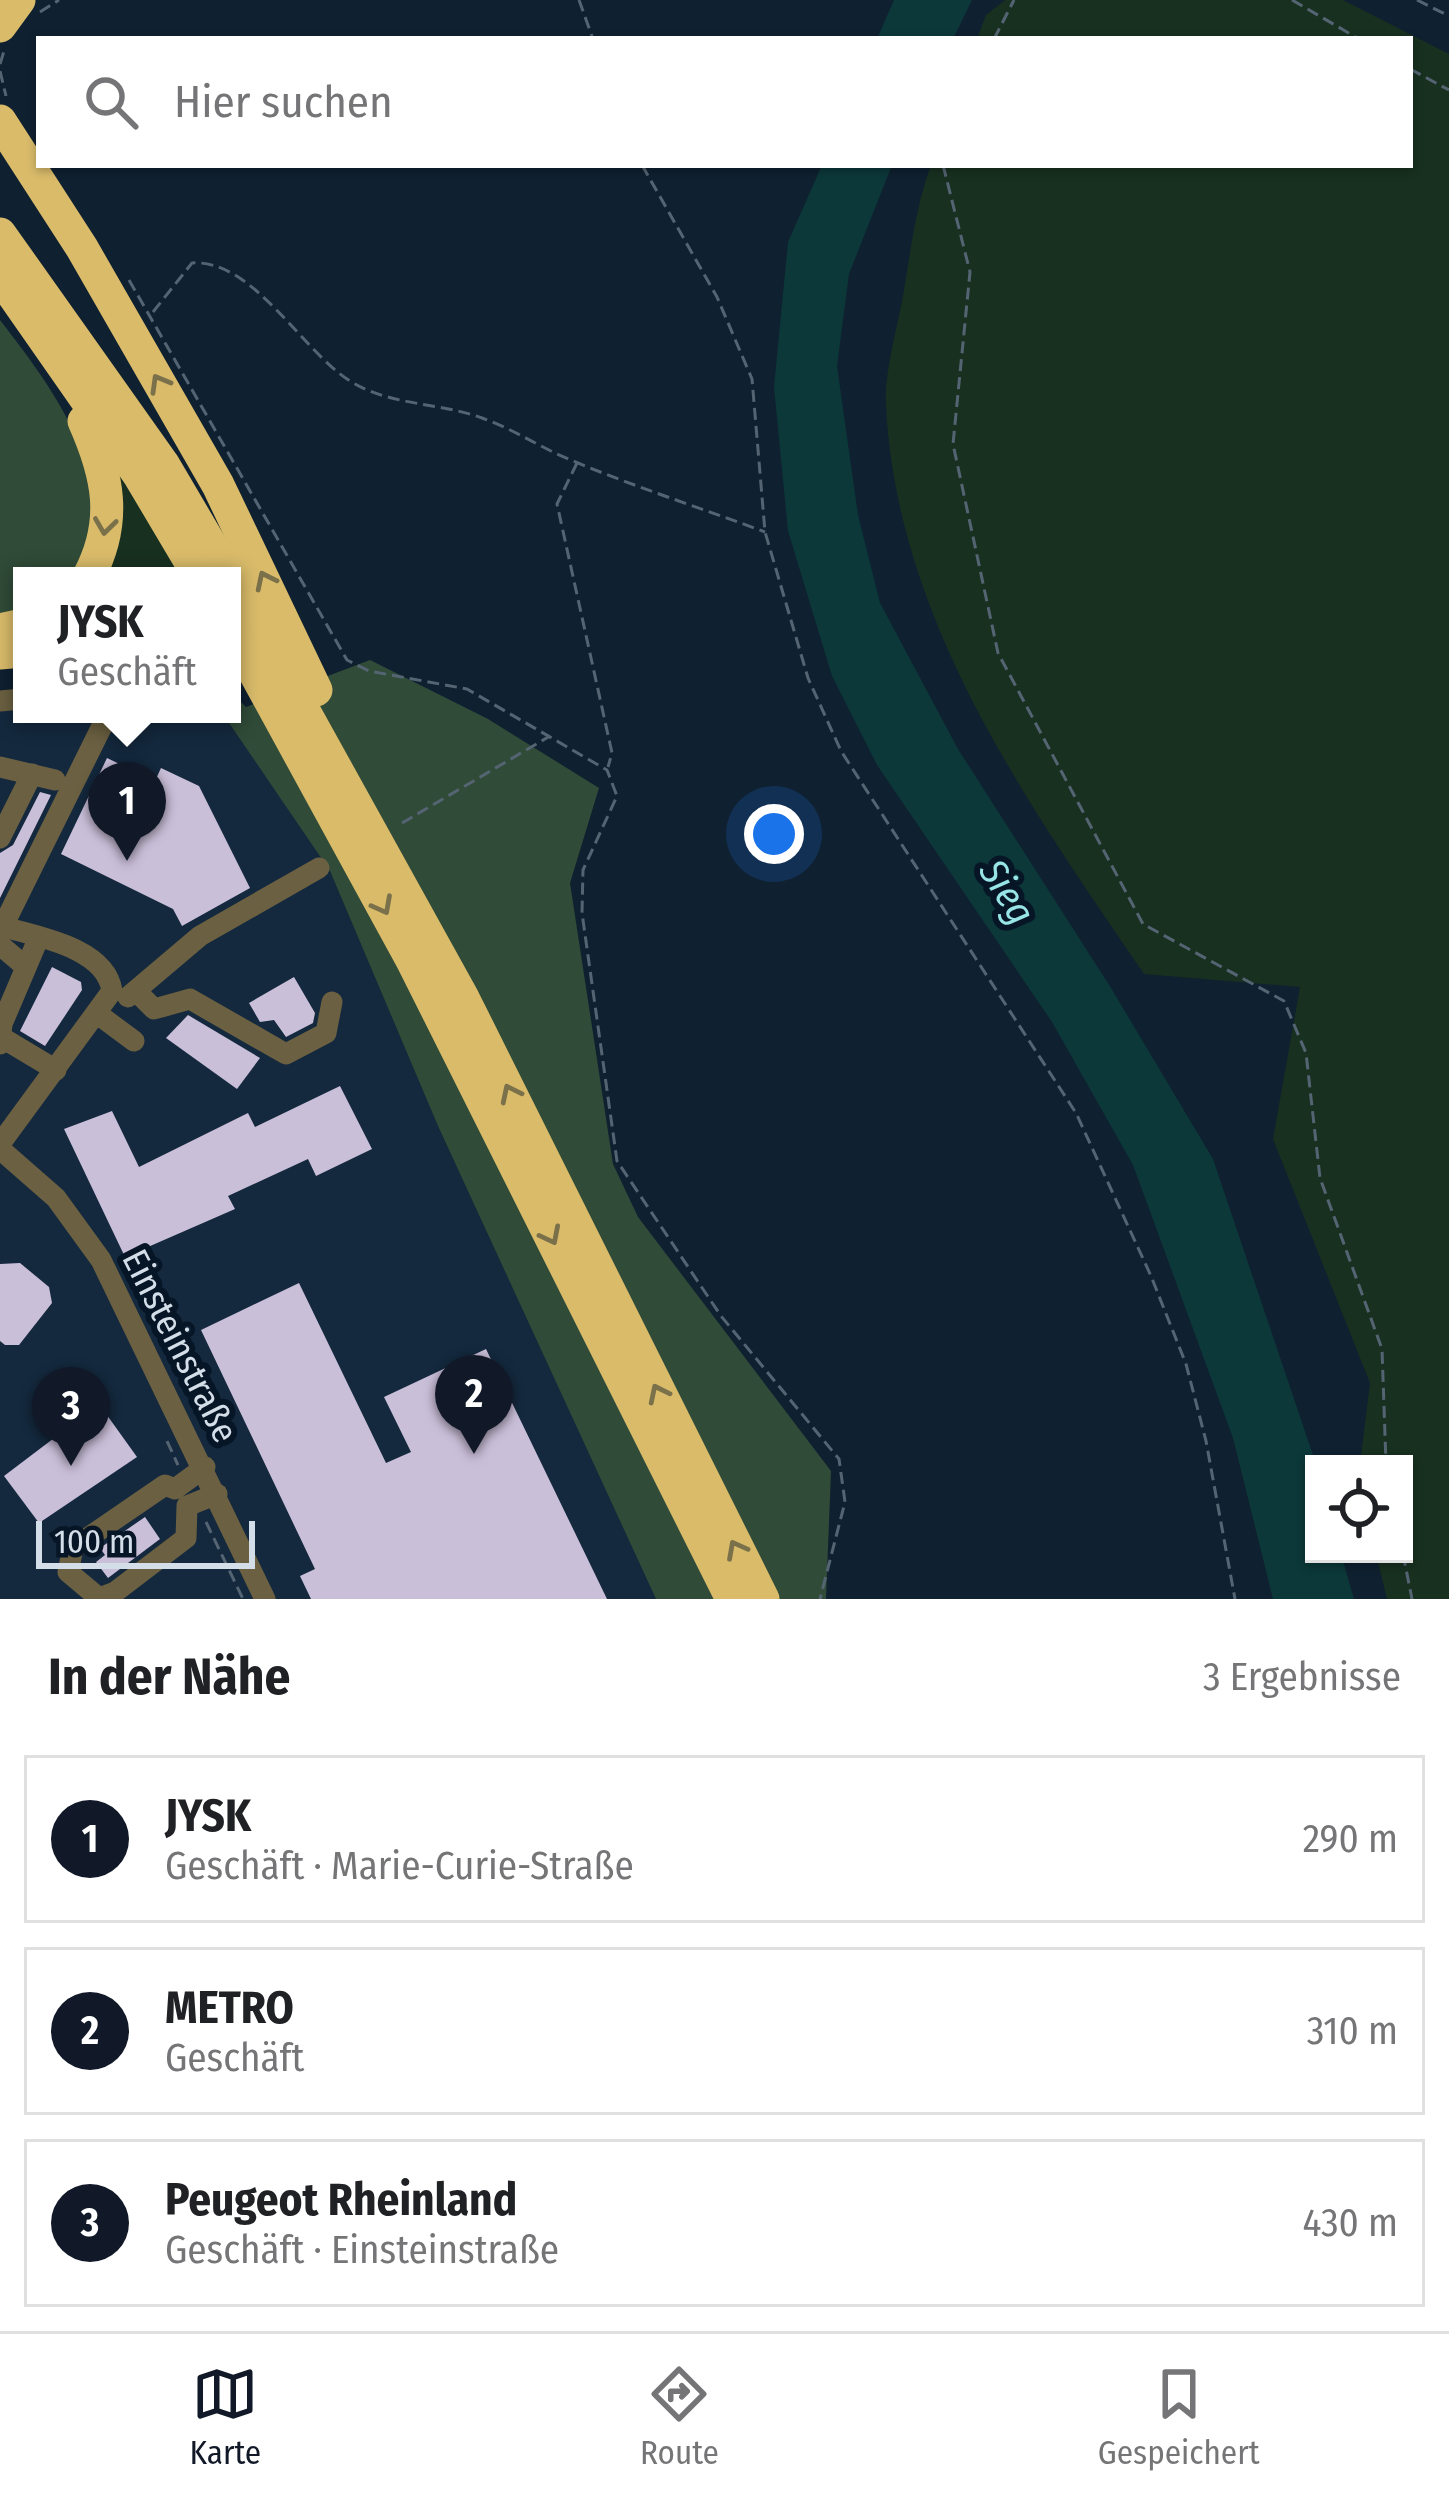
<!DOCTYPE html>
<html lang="de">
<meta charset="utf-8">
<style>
body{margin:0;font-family:"Fira Sans Condensed",sans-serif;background:#f2f2f2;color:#202124}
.controls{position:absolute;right:36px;bottom:36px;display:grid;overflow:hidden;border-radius:0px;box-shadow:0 3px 9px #0004}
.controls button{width:108px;height:108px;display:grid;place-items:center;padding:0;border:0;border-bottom:3px solid #e0e0e0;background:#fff;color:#202124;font:60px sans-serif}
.scale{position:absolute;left:36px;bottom:30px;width:219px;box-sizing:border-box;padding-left:12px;border:6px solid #d4dee9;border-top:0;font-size:33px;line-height:42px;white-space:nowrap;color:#d4dee9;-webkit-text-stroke:9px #071626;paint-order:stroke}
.you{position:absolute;left:774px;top:834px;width:42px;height:42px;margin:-30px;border:9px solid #fff;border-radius:50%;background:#1a73e8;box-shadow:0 0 0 18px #1a73e833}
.badge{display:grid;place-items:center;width:78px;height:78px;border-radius:50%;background:#111827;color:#fff;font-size:39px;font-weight:700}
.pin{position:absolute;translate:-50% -99px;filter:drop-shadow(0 3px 6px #0008)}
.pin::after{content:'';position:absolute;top:63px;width:42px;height:36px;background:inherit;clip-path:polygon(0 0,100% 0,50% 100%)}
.popup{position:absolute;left:13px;top:567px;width:228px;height:156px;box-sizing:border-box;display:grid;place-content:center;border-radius:0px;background:#fff;filter:drop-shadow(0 3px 9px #0005);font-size:39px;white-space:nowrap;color:#757577}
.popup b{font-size:45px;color:#202124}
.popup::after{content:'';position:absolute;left:50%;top:100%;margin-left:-24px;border:24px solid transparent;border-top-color:#fff}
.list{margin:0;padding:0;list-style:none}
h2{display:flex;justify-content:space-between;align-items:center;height:156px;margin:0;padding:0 48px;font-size:51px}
h2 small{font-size:39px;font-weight:400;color:#757577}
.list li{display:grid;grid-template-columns:78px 1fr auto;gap:36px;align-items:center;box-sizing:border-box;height:168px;margin:0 24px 24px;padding:0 24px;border:3px solid #e0e0e0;border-radius:0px}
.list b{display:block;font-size:45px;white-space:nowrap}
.list p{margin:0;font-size:39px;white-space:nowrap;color:#757577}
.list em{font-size:39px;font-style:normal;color:#757577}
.icon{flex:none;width:66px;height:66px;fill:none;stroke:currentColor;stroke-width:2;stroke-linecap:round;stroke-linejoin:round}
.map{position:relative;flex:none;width:1449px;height:1599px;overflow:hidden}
.search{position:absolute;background:#fff;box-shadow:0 3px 9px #0004;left:36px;right:36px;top:36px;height:132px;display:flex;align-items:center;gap:30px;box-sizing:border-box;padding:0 42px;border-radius:0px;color:#757577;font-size:45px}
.sheet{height:732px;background:#fff}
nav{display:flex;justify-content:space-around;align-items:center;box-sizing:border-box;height:168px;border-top:3px solid #e0e0e0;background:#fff;font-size:33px;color:#757577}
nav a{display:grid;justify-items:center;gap:6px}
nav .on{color:#111827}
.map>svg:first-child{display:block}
.built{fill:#14293e}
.green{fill:#183020}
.forest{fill:#304b38}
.water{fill:#0c3839}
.building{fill:#cabfd9}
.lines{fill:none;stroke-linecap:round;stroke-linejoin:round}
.path{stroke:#556472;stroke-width:3;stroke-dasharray:12 6;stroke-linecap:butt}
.minor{stroke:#6b6041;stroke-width:21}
.highway{stroke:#d9bb6a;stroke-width:33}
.oneway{stroke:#7a714b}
.labels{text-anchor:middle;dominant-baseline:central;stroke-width:12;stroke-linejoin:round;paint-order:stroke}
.street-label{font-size:36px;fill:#d4dee9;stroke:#071626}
.water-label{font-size:39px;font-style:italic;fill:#97e5e6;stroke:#071626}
</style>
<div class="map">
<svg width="1449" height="1599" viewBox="0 0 1449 1599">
<rect width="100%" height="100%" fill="#0f2030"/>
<path class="built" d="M22 690V714H224L330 871 438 1126 656 1599H0V691Z"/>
<g class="green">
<path d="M1005 0H1343L1449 54V1599H1387L1376 1554H1404V1464H1360L1370 1383 1273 1139 1300 987 1144 974C1027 802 898 623 886 407 884 370 898 327 904 290 911 247 916 206 931 165H1410V39H977L986 15Z"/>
<path d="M112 463 181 576H98Z"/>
</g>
<g class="forest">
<path d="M0 320C51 386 133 492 72 576H22V614L0 619Z"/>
<path d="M370 660 488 719 599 788 570 883 613 1164 638 1217 831 1471 826 1599H656L438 1126 330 871 223 714H232V693L246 707Z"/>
</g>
<g class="water">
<path d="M894 0H972L953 39H877Z"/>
<path d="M822 165H892L849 274 837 366 858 515 880 603 958 749 1111 988 1213 1159 1316 1464 1314 1554H1341L1354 1599H1273L1233 1438 1133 1165 1052 1022 877 765 832 676 788 531 774 387 788 242Z"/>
</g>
<g class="building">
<path d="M107 758 155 781 161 768 199 786 250 888 182 926 173 909 61 854Z"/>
<path d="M40 792 51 795 0 898V853L13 845Z"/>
<path d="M52 967 81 982 82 990 45 1046 20 1031Z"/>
<path d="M294 977 315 1013 313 1023 286 1037 274 1020 260 1022 249 1003Z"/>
<path d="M188 1015 260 1058 237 1089 166 1038Z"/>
<path d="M340 1086 372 1149 316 1176 308 1159 228 1196 235 1209 125 1257 64 1129 112 1111 139 1167 248 1113 255 1127Z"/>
<path d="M20 1263 49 1287 52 1303 19 1345H5L0 1341V1264Z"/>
<path d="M299 1283 386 1463 411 1452 384 1397 486 1349 607 1599H311L300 1576 315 1569 201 1330Z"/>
<path d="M99 1404 137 1457 39 1523 4 1476Z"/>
<path d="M145 1517 160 1539 108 1578 96 1562 105 1555 100 1548Z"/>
</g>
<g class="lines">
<g class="path">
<path d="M579 0 593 39"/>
<path d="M1292 0 1359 39"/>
<path d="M1417 0 1449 16"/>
<path d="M40 12 59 0"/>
<path d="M994 39 1014 0"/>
<path d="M0 64 5 48"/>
<path d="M1410 69 1449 90"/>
<path d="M0 71 6 96"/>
<path d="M642 165 717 297 752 379 765 532 808 678 841 751 1076 1113 1151 1276 1186 1364 1206 1441 1235 1599"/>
<path d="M943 165 970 272 953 444 998 653 1143 924 1284 1001 1306 1053 1320 1178 1382 1349 1386 1464"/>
<path d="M129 280 347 660 369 671 467 689 607 770 617 796 583 870 582 913 617 1161 721 1316 839 1459 845 1502 820 1599"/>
<path d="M153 312 192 263C253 259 301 350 350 381 390 406 438 402 482 418 508 427 532 442 557 454 625 484 696 506 765 532"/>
<path d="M577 463 557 504 612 753 608 767"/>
<path d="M402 823 550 736"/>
<path d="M167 1441 178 1465"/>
<path d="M206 1522 243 1599"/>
<path d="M1403 1554 1412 1599"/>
</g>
<g class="minor">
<path d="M0 701 22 699"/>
<path d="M0 767 55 780"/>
<path d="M0 838 32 774"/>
<path d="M0 926C35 936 106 947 112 991L0 1144"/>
<path d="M3 926 108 714"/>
<path d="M0 945 26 967"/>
<path d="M136 991 154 1009 190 999 286 1054 326 1033 332 1002"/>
<path d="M128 997 200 936 319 868"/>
<path d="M99 1015 134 1041"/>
<path d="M1 1037 56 1070"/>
<path d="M0 1044 2 1024 39 937"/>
<path d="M0 1149 56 1198 101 1260 265 1599"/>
<path d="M205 1467 175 1489 165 1485 73 1548 68 1572 99 1598 115 1592 186 1538 187 1506 217 1494"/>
</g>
<g class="highway">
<path d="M0 26 19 0"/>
<path d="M0 121 82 248 218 485 316 690"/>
<path d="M0 234 163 464 229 576"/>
<path d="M0 276 139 475 199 576"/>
<path d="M84 421C108 475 118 521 89 576"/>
<path d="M232 581 463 998 763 1599"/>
<path d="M0 630 22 625"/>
<path d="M232 631 412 960 732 1599"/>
<path d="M0 653 22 651"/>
</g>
</g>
<defs><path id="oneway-chevron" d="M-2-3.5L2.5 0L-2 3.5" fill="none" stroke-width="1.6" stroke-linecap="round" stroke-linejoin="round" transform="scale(3)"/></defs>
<g class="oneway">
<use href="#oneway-chevron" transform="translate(159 383) rotate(-120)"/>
<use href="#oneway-chevron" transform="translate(105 526) rotate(98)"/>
<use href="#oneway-chevron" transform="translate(265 580) rotate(-116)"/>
<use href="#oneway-chevron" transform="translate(383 906) rotate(62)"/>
<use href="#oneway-chevron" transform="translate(510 1093) rotate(-116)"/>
<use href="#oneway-chevron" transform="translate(551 1236) rotate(63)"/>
<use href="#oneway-chevron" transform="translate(658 1393) rotate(-116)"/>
<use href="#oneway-chevron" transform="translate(736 1549) rotate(-118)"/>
</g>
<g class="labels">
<g class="street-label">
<text transform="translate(180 1346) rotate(63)">Einsteinstraße</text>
</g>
<g class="water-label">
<text transform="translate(1007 892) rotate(58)">Sieg</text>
</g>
</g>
</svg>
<div class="controls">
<button><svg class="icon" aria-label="locate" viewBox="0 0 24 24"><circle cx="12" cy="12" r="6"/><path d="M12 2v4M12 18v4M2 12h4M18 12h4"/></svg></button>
</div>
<div class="scale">100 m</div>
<div class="you"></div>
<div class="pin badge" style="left:127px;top:861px">1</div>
<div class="popup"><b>JYSK</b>Geschäft</div>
<div class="pin badge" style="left:474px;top:1454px">2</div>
<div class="pin badge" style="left:71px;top:1466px">3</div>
<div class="search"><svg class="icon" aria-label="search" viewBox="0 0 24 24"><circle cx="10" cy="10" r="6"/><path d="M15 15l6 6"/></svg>Hier suchen</div>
</div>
<section class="sheet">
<h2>In der Nähe<small>3 Ergebnisse</small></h2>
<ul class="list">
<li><span class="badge">1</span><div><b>JYSK</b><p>Geschäft · Marie-Curie-Straße</p></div><em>290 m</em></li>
<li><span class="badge">2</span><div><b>METRO</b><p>Geschäft</p></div><em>310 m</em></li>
<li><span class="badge">3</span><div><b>Peugeot Rheinland</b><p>Geschäft · Einsteinstraße</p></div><em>430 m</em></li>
</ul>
</section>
<nav>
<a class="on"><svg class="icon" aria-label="map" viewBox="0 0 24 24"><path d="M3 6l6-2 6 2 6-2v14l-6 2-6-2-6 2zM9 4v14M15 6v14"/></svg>Karte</a>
<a><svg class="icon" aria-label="directions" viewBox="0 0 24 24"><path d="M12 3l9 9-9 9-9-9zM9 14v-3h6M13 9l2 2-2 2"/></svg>Route</a>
<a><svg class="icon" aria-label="saved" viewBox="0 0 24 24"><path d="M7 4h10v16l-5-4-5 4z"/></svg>Gespeichert</a>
</nav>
